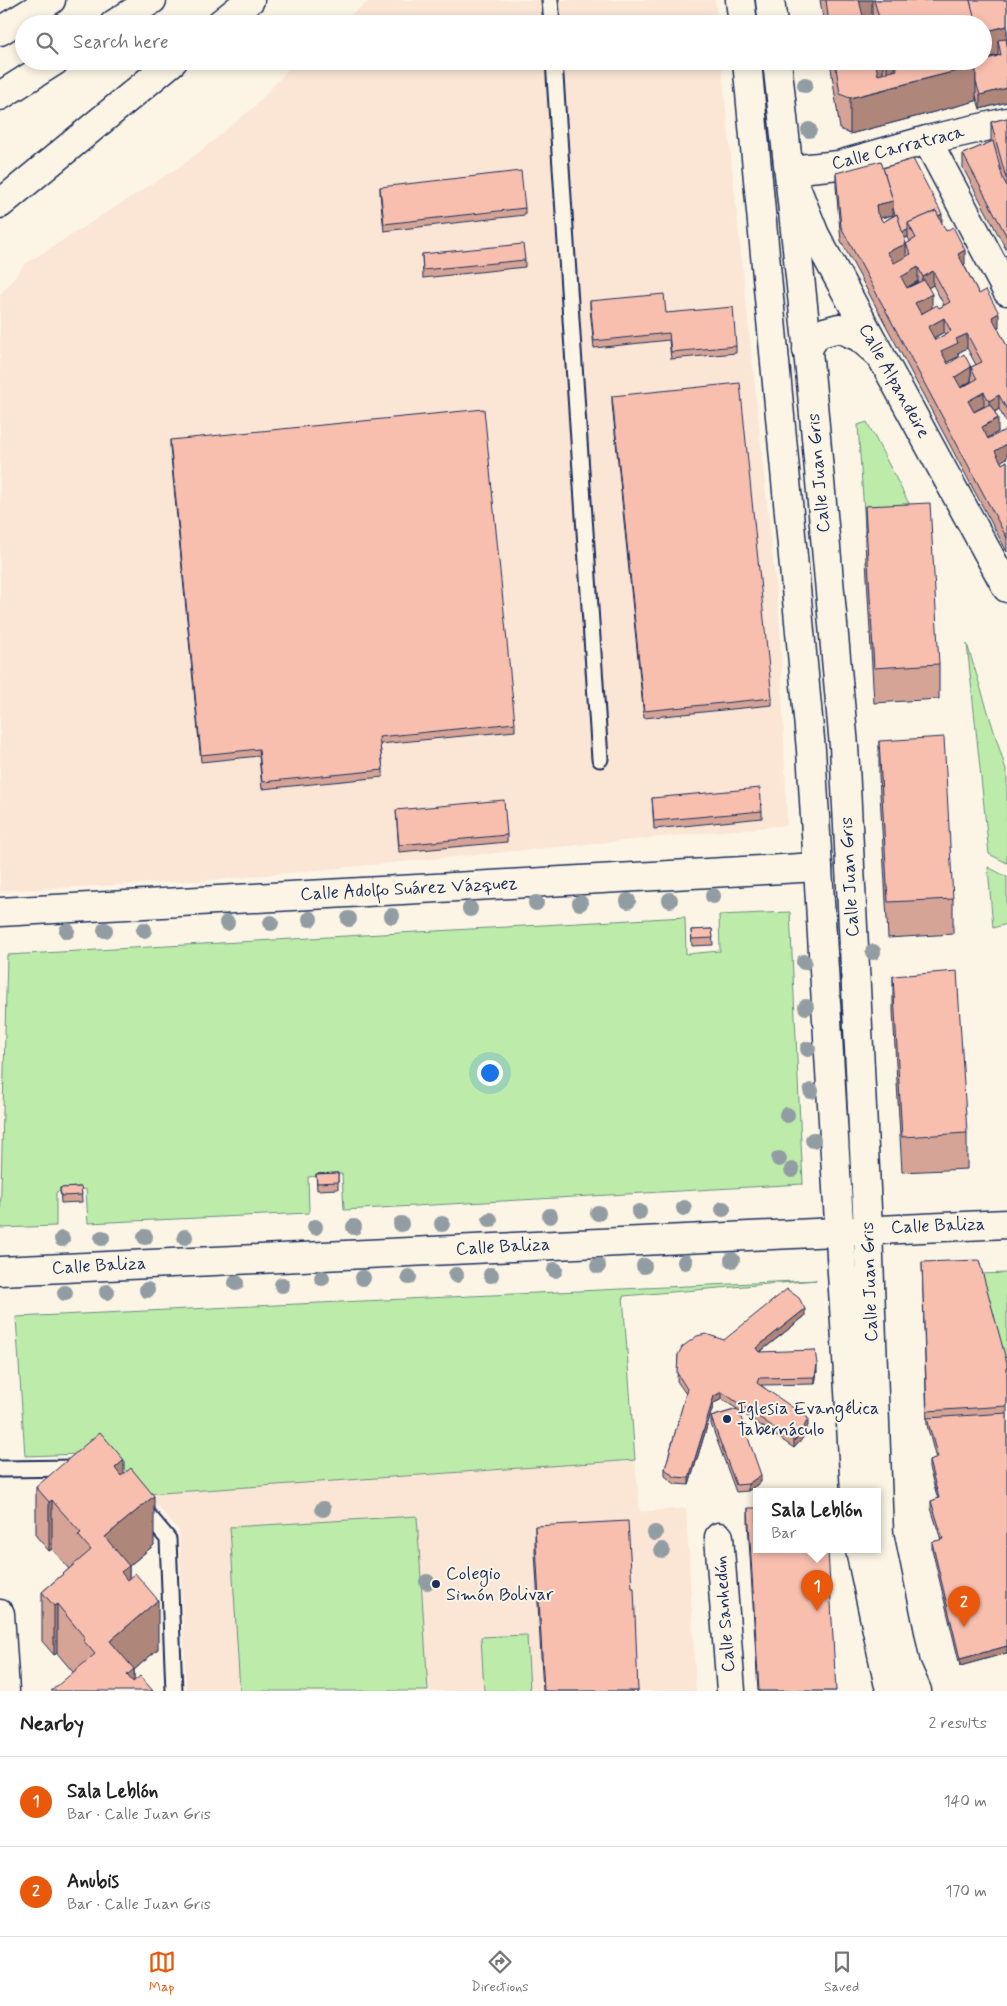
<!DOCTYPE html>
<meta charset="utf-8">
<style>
body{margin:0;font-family:Mynerve,sans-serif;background:#f2f2f2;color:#222}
.you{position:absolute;left:489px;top:1072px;width:18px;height:18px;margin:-12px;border:4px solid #fff;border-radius:50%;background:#1a73e8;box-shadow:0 0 0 8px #1a73e833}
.badge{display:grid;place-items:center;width:32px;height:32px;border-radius:50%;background:#ea580c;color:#fff;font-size:16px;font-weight:700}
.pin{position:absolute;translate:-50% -41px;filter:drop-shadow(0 1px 2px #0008)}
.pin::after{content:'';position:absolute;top:26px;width:18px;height:15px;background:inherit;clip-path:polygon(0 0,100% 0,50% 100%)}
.popup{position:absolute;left:753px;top:1488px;width:128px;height:65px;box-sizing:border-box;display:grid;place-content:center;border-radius:0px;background:#fff;filter:drop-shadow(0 1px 4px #0005);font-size:16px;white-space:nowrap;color:#767676}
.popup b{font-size:19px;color:#222}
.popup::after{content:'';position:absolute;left:50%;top:100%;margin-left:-10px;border:10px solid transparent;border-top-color:#fff}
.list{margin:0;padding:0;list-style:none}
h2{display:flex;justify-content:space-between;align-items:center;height:65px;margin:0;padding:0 20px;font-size:21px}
h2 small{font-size:16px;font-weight:400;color:#767676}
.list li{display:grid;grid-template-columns:32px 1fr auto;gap:15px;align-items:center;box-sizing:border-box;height:90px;padding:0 20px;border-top:1px solid #e0e0e0}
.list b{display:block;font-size:19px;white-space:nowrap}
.list p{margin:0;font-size:16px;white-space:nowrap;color:#767676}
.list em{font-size:16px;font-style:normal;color:#767676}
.icon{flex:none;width:28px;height:28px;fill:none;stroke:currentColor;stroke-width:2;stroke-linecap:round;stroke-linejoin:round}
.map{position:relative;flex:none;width:1007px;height:1691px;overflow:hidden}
.search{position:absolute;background:#fff;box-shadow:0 2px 8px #0003;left:15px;right:15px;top:15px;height:55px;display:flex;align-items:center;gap:12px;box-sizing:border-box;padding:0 18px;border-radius:28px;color:#767676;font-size:19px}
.sheet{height:245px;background:#fff}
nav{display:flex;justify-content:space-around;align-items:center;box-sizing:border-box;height:70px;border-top:1px solid #e0e0e0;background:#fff;font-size:14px;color:#767676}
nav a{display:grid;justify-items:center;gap:2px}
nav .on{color:#ea580c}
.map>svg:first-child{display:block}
.built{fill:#fbe5d5}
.green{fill:#bdecaa;stroke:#6c8e84}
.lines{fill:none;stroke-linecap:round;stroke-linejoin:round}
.lane-casing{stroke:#1b2f5e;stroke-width:19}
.street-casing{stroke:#1b2f5e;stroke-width:31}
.secondary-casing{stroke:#1b2f5e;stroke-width:31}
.primary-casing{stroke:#1b2f5e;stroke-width:31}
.highway-casing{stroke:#1b2f5e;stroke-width:31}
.lane{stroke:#fcf5e5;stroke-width:15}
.street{stroke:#fcf5e5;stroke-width:28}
.secondary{stroke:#fcf5e5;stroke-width:28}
.primary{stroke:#fcf5e5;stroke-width:28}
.highway{stroke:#fcf5e5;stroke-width:28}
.tree{fill:#929da3}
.wall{fill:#d5a496;stroke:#1b2f5e;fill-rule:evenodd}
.shaded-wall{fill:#ae867a;stroke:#1b2f5e}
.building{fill:#f8bfaf;stroke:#1b2f5e;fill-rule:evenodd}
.poi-dot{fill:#1b2f5e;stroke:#fcf5e5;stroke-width:2}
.labels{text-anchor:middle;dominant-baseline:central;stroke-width:4;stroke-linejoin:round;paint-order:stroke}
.street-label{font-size:18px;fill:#1b2f5e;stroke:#fcf5e5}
.poi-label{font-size:18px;fill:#1b2f5e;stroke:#fcf5e5;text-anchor:start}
</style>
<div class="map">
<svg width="1007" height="1691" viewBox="0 0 1007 1691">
<rect width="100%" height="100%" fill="#fcf5e5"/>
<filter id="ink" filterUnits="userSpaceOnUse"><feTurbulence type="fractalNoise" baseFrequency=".02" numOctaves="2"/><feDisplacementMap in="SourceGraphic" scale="10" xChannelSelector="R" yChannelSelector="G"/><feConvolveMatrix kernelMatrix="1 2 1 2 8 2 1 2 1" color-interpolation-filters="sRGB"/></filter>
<g filter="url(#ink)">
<g class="built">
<path d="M371 0H715L718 24H338Z"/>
<path d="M296 61H721L780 628 787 825 212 880 0 891V295L25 264 187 162 254 107Z"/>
<path d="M635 1460 640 1512 686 1508 696 1691H186L179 1531 147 1494Z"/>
</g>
<g class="green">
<path d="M867 422 920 525 865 527 858 425Z"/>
<path d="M967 644 1007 773V863L989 854Z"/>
<path d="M988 867 1007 877V924L993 928Z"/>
<path d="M790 912 803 1184 344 1210 342 1174 308 1177 309 1213 88 1223 86 1189 56 1192V1226L0 1228 7 955 685 917 686 954 720 951 719 915Z"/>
<path d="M1007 1273V1377L979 1274Z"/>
<path d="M817 1280 623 1296 635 1460 147 1494 110 1453 25 1456 16 1317Z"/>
<path d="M417 1516 428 1691H240L230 1527Z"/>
<path d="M527 1635 530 1691H484L481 1637Z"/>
</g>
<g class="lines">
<g class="lane-casing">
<g id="lane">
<path d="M550 0 552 24"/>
<path d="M554 61 600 759"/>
<path d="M0 1469 78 1468"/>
<path d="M142 1508 168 1539 174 1691"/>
</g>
</g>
<g class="street-casing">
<g id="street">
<path d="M1007 122 927 140 839 165 789 170 815 235 1007 588"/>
<path d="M927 140 1007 291"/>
<path d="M0 912 818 867"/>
<path d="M0 1271 1007 1224"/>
<path d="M719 1537 731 1691"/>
<path d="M0 1614 5 1691"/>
</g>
</g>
<g class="secondary-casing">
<g id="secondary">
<path d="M740 0 743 24"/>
<path d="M770 0 773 24"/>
<path d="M747 61 811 750 855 1492"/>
<path d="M777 61 810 371 844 746 868 1229 879 1534 906 1666 917 1691"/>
<path d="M807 350 817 334 839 328 859 337 880 355"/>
<path d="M860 1550 888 1682 892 1691"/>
</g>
</g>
<g class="primary-casing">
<g id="primary">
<path d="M114 24 152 0"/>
<path d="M0 31 51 0"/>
<path d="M0 96 55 61"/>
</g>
</g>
<g class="highway-casing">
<g id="highway">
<path d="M220 24 250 0"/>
<path d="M0 204 173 61"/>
</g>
</g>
<use href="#lane" class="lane"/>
<use href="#street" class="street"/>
<use href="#secondary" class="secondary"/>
<use href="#primary" class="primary"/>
<use href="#highway" class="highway"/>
</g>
<g class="tree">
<circle cx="805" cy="85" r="8"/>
<circle cx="809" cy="130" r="8"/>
<circle cx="713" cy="896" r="8"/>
<circle cx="670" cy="900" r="8"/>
<circle cx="628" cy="901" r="8"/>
<circle cx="536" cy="903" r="8"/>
<circle cx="580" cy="903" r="8"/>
<circle cx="470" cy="909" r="8"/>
<circle cx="392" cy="916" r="8"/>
<circle cx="310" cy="919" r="8"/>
<circle cx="349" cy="919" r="8"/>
<circle cx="227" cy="923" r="8"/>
<circle cx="271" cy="923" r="8"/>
<circle cx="105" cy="930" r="8"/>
<circle cx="144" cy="930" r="8"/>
<circle cx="67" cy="931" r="8"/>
<circle cx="873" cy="952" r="8"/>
<circle cx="804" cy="962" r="8"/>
<circle cx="806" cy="1007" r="8"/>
<circle cx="808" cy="1049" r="8"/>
<circle cx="811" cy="1091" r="8"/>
<circle cx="787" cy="1115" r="8"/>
<circle cx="813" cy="1140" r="8"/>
<circle cx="779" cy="1159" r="8"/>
<circle cx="792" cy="1170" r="8"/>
<circle cx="684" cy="1208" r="8"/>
<circle cx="723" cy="1209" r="8"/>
<circle cx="639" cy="1212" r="8"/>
<circle cx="598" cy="1213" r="8"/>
<circle cx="550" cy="1216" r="8"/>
<circle cx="490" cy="1220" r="8"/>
<circle cx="401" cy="1224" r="8"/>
<circle cx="442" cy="1224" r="8"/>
<circle cx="315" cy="1227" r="8"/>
<circle cx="354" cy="1227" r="8"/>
<circle cx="145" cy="1237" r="8"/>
<circle cx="185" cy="1237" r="8"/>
<circle cx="102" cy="1238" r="8"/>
<circle cx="62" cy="1239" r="8"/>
<circle cx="732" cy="1260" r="8"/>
<circle cx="685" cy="1262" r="8"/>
<circle cx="598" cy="1266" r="8"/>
<circle cx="644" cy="1266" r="8"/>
<circle cx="555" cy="1270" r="8"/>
<circle cx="456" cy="1275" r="8"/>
<circle cx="491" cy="1275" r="8"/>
<circle cx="409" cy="1277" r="8"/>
<circle cx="322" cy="1278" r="8"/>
<circle cx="363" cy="1278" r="8"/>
<circle cx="236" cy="1283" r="8"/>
<circle cx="282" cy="1285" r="8"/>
<circle cx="147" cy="1290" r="8"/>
<circle cx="107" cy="1292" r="8"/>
<circle cx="65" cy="1293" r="8"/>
<circle cx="323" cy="1509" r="8"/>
<circle cx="655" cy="1533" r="8"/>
<circle cx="662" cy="1550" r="8"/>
<circle cx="427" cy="1582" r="8"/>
</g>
<g class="wall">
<path d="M820 0H1007V102L980 109 976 96V101L850 134 840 129 830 61H983V24H824ZM998 55V56L984 60V58Z"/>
<path d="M1007 118V251L963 168V154L991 142V122Z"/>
<path d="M883 168 942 222H941L965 264 964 265 979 294 999 327 997 328 1007 346V424L999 409 995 412 998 432 988 438 1002 464 1007 461V552L841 241 836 187V173ZM893 215V216L883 222 880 218ZM908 237 910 242 906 244 904 239ZM918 281V282L907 288V287ZM933 285 944 305 939 308H932L928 288ZM944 332 946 334 935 340 934 338ZM967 348 976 365 971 367V382L961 388 971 381 947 362 958 357V353Z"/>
<path d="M380 187 525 208V215L384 231 380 194Z"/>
<path d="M422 254 525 260V267L423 278Z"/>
<path d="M590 301 666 313 736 346V353L671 359 669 340 594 348 590 308Z"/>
<path d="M612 396 772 698V705L644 718 612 403Z"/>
<path d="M170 440 515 723V731L380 744 383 770V777L262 789 259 756 201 762 170 447Z"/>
<path d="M865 506 939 664V699L874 703 865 542Z"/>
<path d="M879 741 953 899V934L888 938 879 776Z"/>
<path d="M652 798 762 811V818L654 829Z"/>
<path d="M396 810 507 835V842L399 852Z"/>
<path d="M712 929 713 945 692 946 691 930Z"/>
<path d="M893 976 967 1133V1169L902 1172 893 1011Z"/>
<path d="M338 1173V1189L317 1190 316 1174Z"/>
<path d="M81 1187 82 1202 61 1203 60 1188Z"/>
<path d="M922 1262 1007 1363V1653L960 1666 932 1549V1542L941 1540 931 1508V1501L938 1499 929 1468V1461L936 1459 927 1425Z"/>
<path d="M805 1316 760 1352 817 1371 815 1384 761 1385 808 1425 802 1439 794 1448 738 1410 761 1482 748 1491 736 1492 711 1424V1417L737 1409 722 1399 714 1403 689 1485 675 1484 665 1476V1469L686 1394 677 1381 678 1355 724 1340Z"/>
<path d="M124 1474 154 1545 129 1566V1578L158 1649 134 1670V1681L153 1691 73 1672 57 1653 54 1655 42 1641V1592L69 1569 52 1549 49 1551 36 1536V1487Z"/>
<path d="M748 1508 836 1691H758L748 1522Z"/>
<path d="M535 1526 638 1691H543L535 1552Z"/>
</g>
<g class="shaded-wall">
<rect x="857" y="0" width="15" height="24"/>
<path d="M1007 26V52L998 40V55L983 59V32Z"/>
<path d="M872 61H883V82L872 85Z"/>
<path d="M887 61H894V87L976 66V101L850 134V98L887 89Z"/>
<path d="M1007 88V102L980 109V95Z"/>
<path d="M893 201V215L876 219V205Z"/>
<path d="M942 214V222L914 234 910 229Z"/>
<path d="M908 230V237L900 240V233Z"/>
<path d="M906 244V258L887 266V252Z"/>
<path d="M965 250V264L958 268V254Z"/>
<path d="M918 267V281L901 291V277Z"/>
<path d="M933 271V285L923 291V277Z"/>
<path d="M932 294V308L915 317V303Z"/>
<path d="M999 313V327L992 331V317Z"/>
<path d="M944 318V332L928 341V327Z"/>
<path d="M967 334V348L958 353V357L941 365V351L956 339Z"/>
<path d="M971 367V381L955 391V377Z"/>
<path d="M984 392V406L968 415V401Z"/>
<path d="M999 395V409L989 415V401Z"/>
<path d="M998 418V432L982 441V427Z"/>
<path d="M1007 444V458L995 465V451Z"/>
<path d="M805 1309V1316L756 1355V1348Z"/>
<path d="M817 1364V1371L815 1384V1377Z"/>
<path d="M722 1392V1399L714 1403 689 1485V1478L714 1396Z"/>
<path d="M808 1418V1425L802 1439 794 1448V1441Z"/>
<path d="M124 1460V1509L115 1468Z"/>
<path d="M761 1475V1482L748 1491V1484Z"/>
<path d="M154 1496V1545L129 1566V1615L105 1537Z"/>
<path d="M52 1500V1549L49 1551V1502Z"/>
<path d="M158 1600V1649L134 1670V1691L110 1641Z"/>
<path d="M57 1604V1653L54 1655V1606Z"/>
<path d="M1007 1646V1653L960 1666V1659Z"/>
</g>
<g class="building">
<path d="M826 0H859L865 24H829Z"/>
<path d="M874 0H970L976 24H870L880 21Z"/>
<path d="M970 0H1007V26L983 32V24H976Z"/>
<path d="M1006 39 1007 44V88L980 95 976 82V66L975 61H983V56L984 60 1001 55 998 40Z"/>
<path d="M835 61H875L878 75 897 70 894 61H975L976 66 850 98 840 94Z"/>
<path d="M1007 118V178H1006L991 122Z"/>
<path d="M993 141 1003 179 1007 186V237L963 154Z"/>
<path d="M913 159 942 214 938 216 936 211 908 223V230L902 232 897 214 895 215 893 208V201L883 168Z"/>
<path d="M881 161 893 201 876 205 877 213 883 222 897 214 906 244 916 238 908 223 936 211 946 231 953 227 965 250 958 254 979 294 986 290 999 313 992 317 1007 346V410L999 395 989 401 984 392 968 401 974 412 990 404 998 418 982 427 988 439 1007 429V444L995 451 1002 464 1007 461V538L841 227 836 173ZM906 244 911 254 894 263 887 252ZM918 267 923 277 933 271 950 302 939 308 937 305 921 314 915 303 932 294 924 280 907 288 901 277ZM944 318 951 331 935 340 928 327ZM967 334 982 362 971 367 977 379 961 388 955 377 971 367 964 354 948 364 941 351 958 343 956 339Z"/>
<path d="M521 171 525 208 384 224 380 187Z"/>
<path d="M523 244 525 260 423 270 422 254Z"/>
<path d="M664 294 666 313 733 307 736 346 671 352 669 333 594 341 590 301Z"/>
<path d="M740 383 772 698 644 711 612 396Z"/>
<path d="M484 409 515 723 379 737 383 770 262 782 259 749 201 755 170 440Z"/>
<path d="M930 503 939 664 874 668 865 506Z"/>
<path d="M944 737 953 899 888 902 879 741Z"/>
<path d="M760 788 762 811 654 821 652 798Z"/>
<path d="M504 800 507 835 399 845 396 810Z"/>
<path d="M712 929 713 938 692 939 691 930Z"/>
<path d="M957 971 967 1133 902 1137 893 976Z"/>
<path d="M338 1173V1182L317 1183 316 1174Z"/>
<path d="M81 1187 82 1195 61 1196 60 1188Z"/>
<path d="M979 1260 1007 1363V1406L927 1411 922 1262Z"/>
<path d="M787 1289 799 1298 805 1309 756 1348 759 1352 815 1350 817 1364 815 1377 759 1378 757 1383 808 1418 802 1432 794 1441 722 1392 714 1396 689 1478 675 1477 665 1469 687 1389 677 1373 678 1355 682 1347 697 1336 706 1334 724 1340Z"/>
<path d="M738 1409 761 1475 748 1484 736 1485 711 1417Z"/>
<path d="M1007 1413V1646L960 1659 932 1542 943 1539 931 1501 939 1498 929 1461 938 1458 927 1418Z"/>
<path d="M100 1432 124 1460 115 1468 121 1476 131 1468 154 1496 105 1537 129 1566 121 1572 127 1580 135 1573 158 1600 110 1641 134 1669 127 1675 133 1682 140 1676 153 1691H51L95 1654 83 1640 85 1638 57 1604 54 1606 42 1592 91 1550 78 1535 81 1533 56 1505 52 1500 49 1502 36 1487Z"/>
<path d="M748 1508H757V1550H828L836 1691H759Z"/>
<path d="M628 1521 632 1588H634L638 1691H544L535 1526Z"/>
</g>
</g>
<g class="poi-dot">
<circle cx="727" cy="1419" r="5"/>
<circle cx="436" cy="1584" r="5"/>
</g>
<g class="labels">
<g class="street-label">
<text transform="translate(898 148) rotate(-14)">Calle Carratraca</text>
<text transform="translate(894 381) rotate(61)">Calle Alpandeire</text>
<text transform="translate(819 473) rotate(-95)">Calle Juan Gris</text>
<text transform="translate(850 877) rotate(-93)">Calle Juan Gris</text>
<text transform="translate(409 889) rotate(-3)">Calle Adolfo Suárez Vázquez</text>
<text transform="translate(938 1226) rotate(-2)">Calle Baliza</text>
<text transform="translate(503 1247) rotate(-3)">Calle Baliza</text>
<text transform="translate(99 1266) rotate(-3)">Calle Baliza</text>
<text transform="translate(870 1282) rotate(-92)">Calle Juan Gris</text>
<text transform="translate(725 1614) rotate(-94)">Calle Sanhedún</text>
</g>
<g class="poi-label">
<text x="737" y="1409">Iglesia Evangélica<tspan x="737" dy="21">Tabernáculo</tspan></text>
<text x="446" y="1574">Colegio<tspan x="446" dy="21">Simón Bolivar</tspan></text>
</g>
</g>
</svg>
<div class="you"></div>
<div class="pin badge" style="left:817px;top:1611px">1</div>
<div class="popup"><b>Sala Leblón</b>Bar</div>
<div class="pin badge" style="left:964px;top:1627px">2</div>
<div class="search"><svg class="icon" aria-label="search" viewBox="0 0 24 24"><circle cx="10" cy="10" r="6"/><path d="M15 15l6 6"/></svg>Search here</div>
</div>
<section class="sheet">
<h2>Nearby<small>2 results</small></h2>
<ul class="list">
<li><span class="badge">1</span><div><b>Sala Leblón</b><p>Bar · Calle Juan Gris</p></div><em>140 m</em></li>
<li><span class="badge">2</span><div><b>Anubis</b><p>Bar · Calle Juan Gris</p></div><em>170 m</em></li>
</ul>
</section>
<nav>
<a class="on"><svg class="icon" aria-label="map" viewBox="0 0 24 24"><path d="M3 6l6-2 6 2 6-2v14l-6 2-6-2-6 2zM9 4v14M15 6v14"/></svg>Map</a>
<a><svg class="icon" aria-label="directions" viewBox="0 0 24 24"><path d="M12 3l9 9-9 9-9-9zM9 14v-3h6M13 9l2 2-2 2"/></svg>Directions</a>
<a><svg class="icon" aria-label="saved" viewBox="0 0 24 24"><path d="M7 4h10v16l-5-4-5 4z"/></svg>Saved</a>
</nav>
